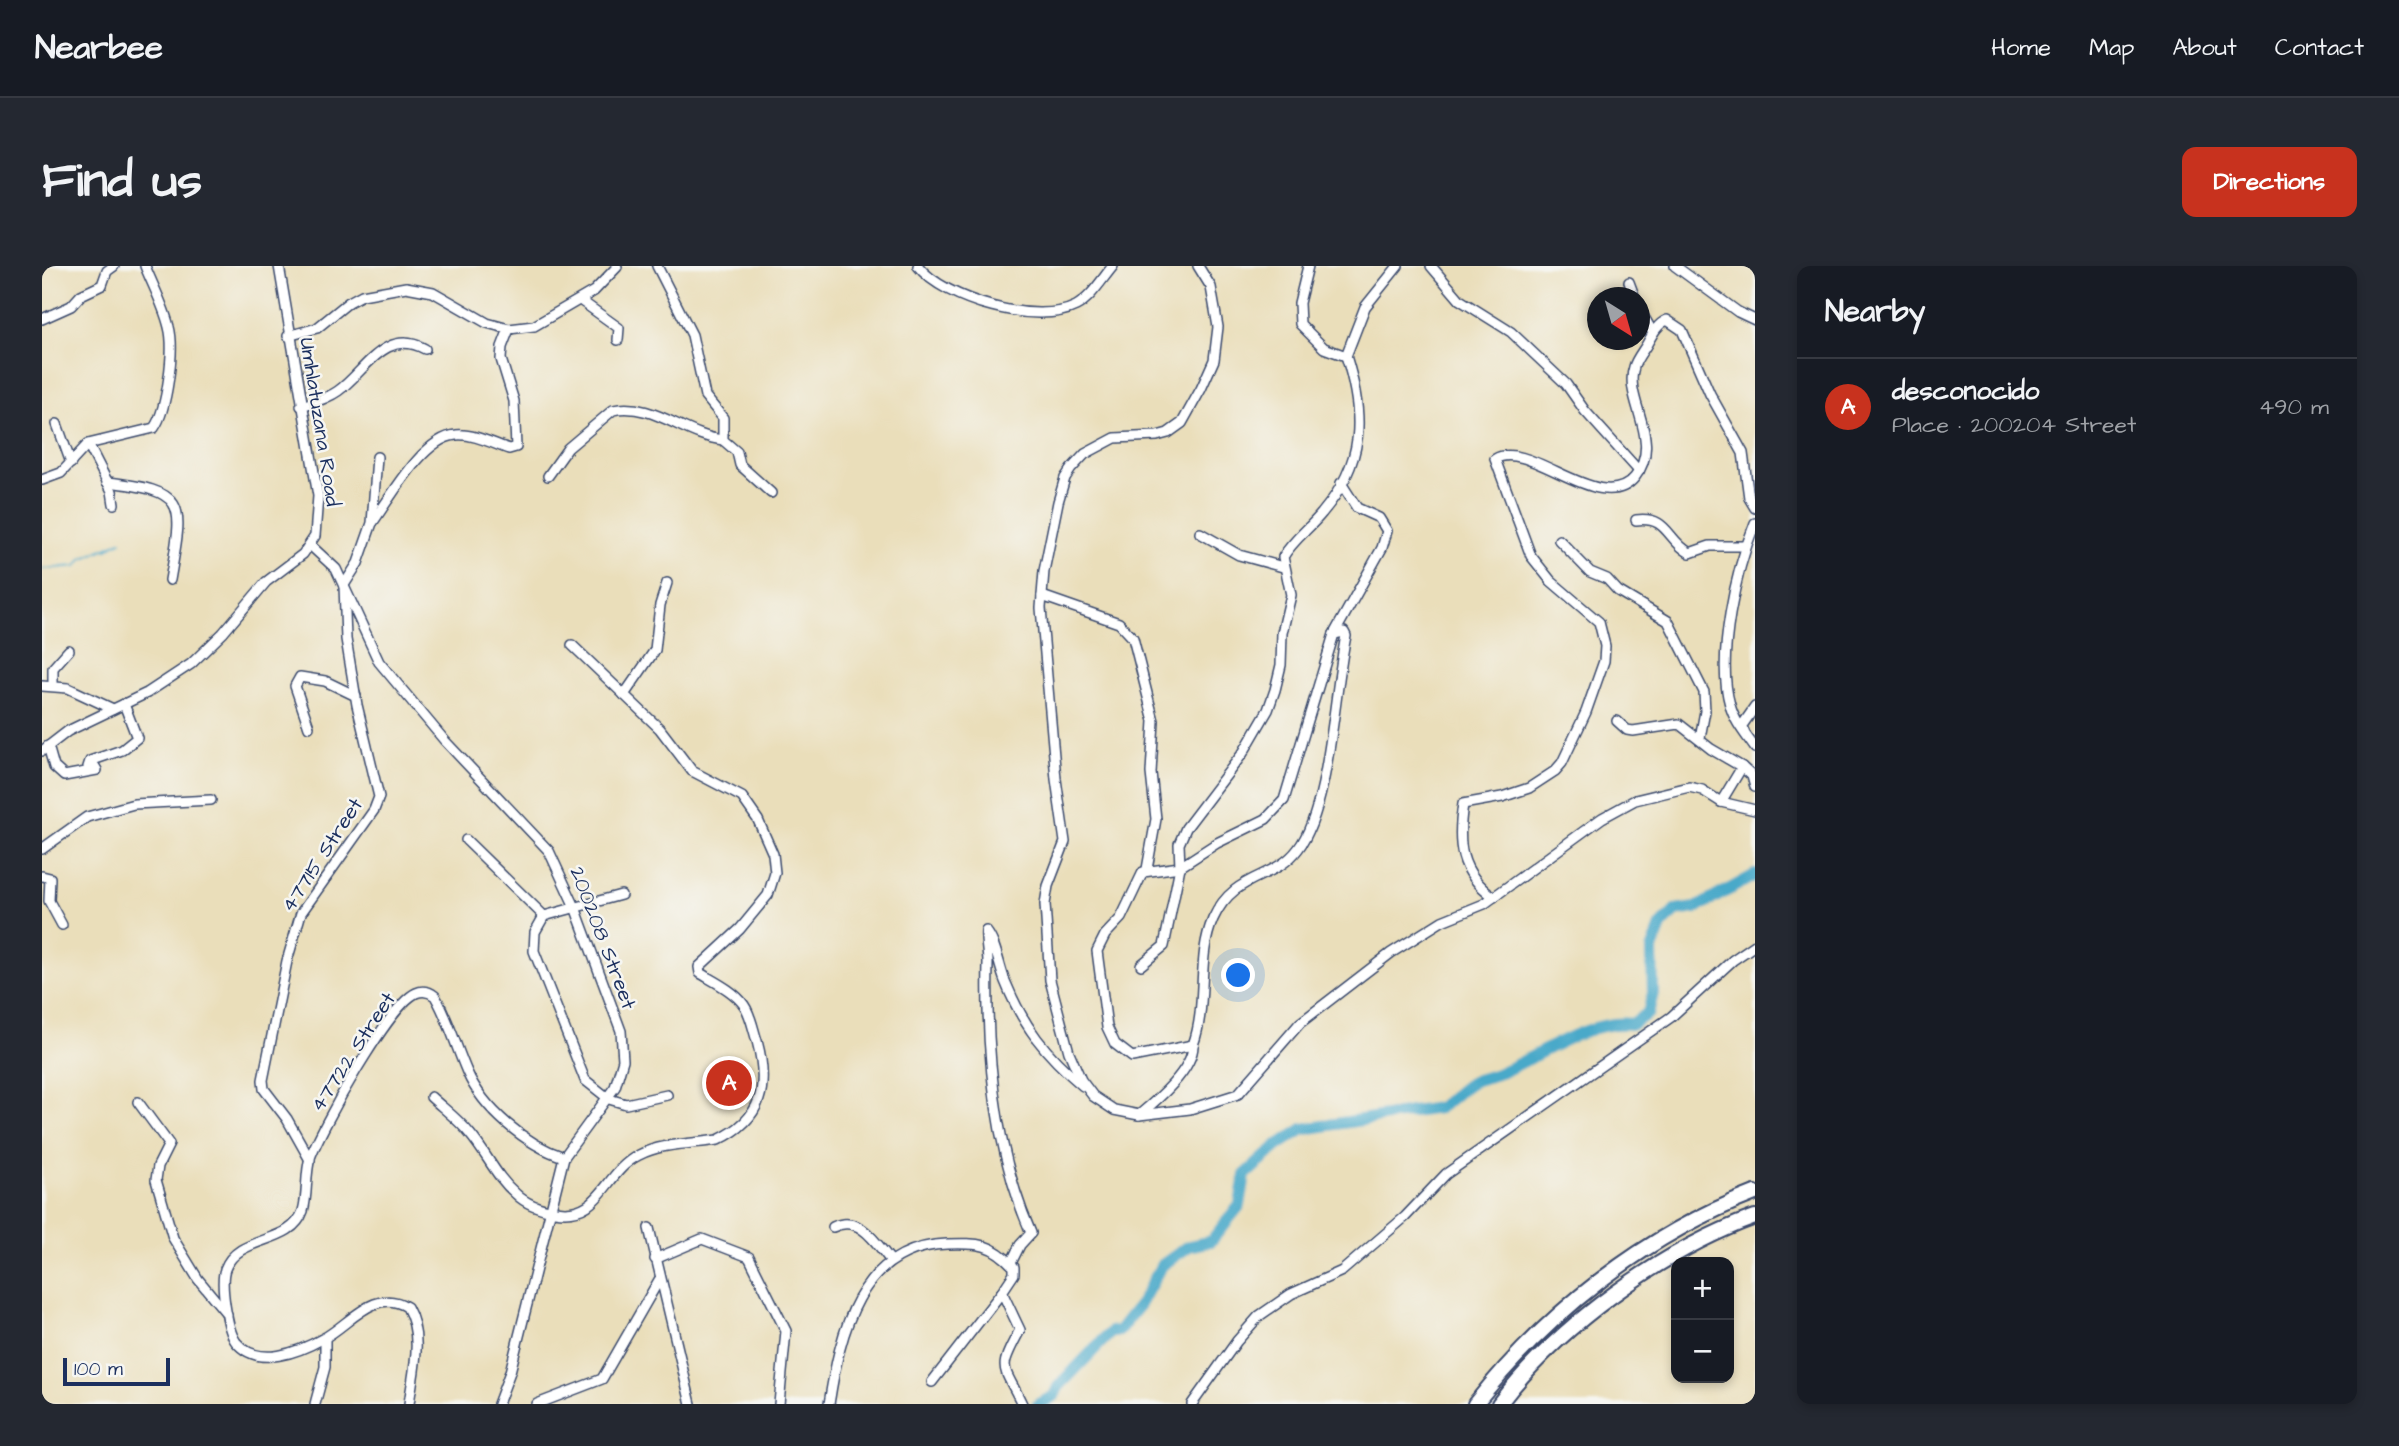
<!DOCTYPE html>
<meta charset="utf-8">
<style>
body{margin:0;font-family:"Architects Daughter",sans-serif;background:#242831;color:#f1f3f6}
.controls{position:absolute;right:21px;bottom:21px;display:grid;overflow:hidden;border-radius:14px;box-shadow:0 4px 10px #0003}
.controls button{width:63px;height:63px;display:grid;place-items:center;padding:0;border:0;border-bottom:2px solid #363941;background:#171b24;color:#f1f3f6;font:35px sans-serif}
.compass{position:absolute;left:1545px;top:21px;width:63px;height:63px;border-radius:50%;background:#171b24;box-shadow:0 4px 10px #0003;rotate:143deg}
.scale{position:absolute;left:21px;bottom:18px;width:107px;box-sizing:border-box;padding-left:7px;border:4px solid #1b2f5e;border-top:0;font-size:19px;line-height:24px;white-space:nowrap;color:#1b2f5e;-webkit-text-stroke:5px #f6f6f2;paint-order:stroke}
.you{position:absolute;left:1197px;top:710px;width:24px;height:24px;margin:-18px;border:5px solid #fff;border-radius:50%;background:#1a73e8;box-shadow:0 0 0 10px #1a73e833}
.badge{display:grid;place-items:center;width:46px;height:46px;border-radius:50%;background:#c8321e;color:#fff;font-size:23px;font-weight:700}
.pin{position:absolute;translate:-50% -50%;border:4px solid #fff;box-shadow:0 2px 7px #0006}
.list{margin:0;padding:0;list-style:none}
h2{display:flex;justify-content:space-between;align-items:center;height:91px;margin:0;padding:0 28px;font-size:30px}
h2 small{font-size:23px;font-weight:400;color:#9ea1a6}
.list li{display:grid;grid-template-columns:46px 1fr auto;gap:21px;align-items:center;box-sizing:border-box;height:98px;padding:0 28px;border-top:2px solid #363941}
.list b{display:block;font-size:26px;white-space:nowrap}
.list p{margin:0;font-size:23px;white-space:nowrap;color:#9ea1a6}
.list em{font-size:23px;font-style:normal;color:#9ea1a6}
.map{position:relative;flex:none;width:1713px;height:1138px;overflow:hidden;border-radius:14px}
header{display:flex;align-items:center;gap:42px;box-sizing:border-box;height:98px;padding:0 35px;background:#171b24;border-bottom:2px solid #363941}
header strong{font-size:33px}
nav{display:flex;gap:38px;margin-inline-start:auto;font-size:24px}
.intro{display:flex;align-items:center;justify-content:space-between;box-sizing:border-box;height:168px;padding:0 42px}
h1{margin:0;font-size:49px}
.button{padding:18px 32px;border-radius:14px;background:#c8321e;color:#fff;font-size:24px;font-weight:700}
main{display:flex;gap:42px;padding:0 42px}
aside{flex:1;background:#171b24;border-radius:14px;box-shadow:0 4px 10px #0003}
.map>svg:first-child{display:block}
.lines{fill:none;stroke-linecap:round;stroke-linejoin:round}
.stream{stroke:#4aa9c9;stroke-width:2}
.river{stroke:#4aa9c9;stroke-width:12}
.minor-casing{stroke:#3a496c;stroke-width:12}
.highway-casing{stroke:#3a496c;stroke-width:18}
.minor{stroke:#fff;stroke-width:9}
.highway{stroke:#fff;stroke-width:14}
.labels{text-anchor:middle;dominant-baseline:central;stroke-width:5;stroke-linejoin:round;paint-order:stroke}
.street-label{font-size:21px;fill:#1b2f5e;stroke:#f6f6f2}
</style>
<header>
<strong>Nearbee</strong>
<nav><a>Home</a><a>Map</a><a>About</a><a>Contact</a></nav>
</header>
<div class="intro"><h1>Find us</h1><a class="button">Directions</a></div>
<main>
<div class="map">
<svg width="1713" height="1138" viewBox="0 0 1713 1138">
<rect width="100%" height="100%" fill="#f6f6f2"/>
<filter id="ink" filterUnits="userSpaceOnUse"><feTurbulence type="fractalNoise" baseFrequency=".0143" numOctaves="2"/><feDisplacementMap in="SourceGraphic" scale="14" xChannelSelector="R" yChannelSelector="G"/><feConvolveMatrix kernelMatrix="1 2 1 2 8 2 1 2 1" color-interpolation-filters="sRGB"/></filter>
<filter id="wash" filterUnits="userSpaceOnUse"><feTurbulence type="fractalNoise" baseFrequency=".00686" numOctaves="4" result="noise"/><feDisplacementMap in="SourceGraphic" scale="28" xChannelSelector="R" yChannelSelector="G"/><feGaussianBlur stdDeviation="1.57" result="paint"/><feColorMatrix in="noise" values="0 0 0 0 0 0 0 0 0 0 0 0 0 0 0 0 0 1.4 0 .05"/><feComposite in="paint" operator="in"/></filter>
<g filter="url(#wash)">
<rect width="100%" height="100%" fill="#eadeba"/>
<g class="lines">
<g class="stream">
<path d="M64 284 70 280"/>
<path d="M0 303 35 300 40 293 79 275 76 276"/>
</g>
<path class="river" d="M996 1138 1012 1130 1016 1121 1069 1066 1077 1065 1099 1037 1119 1000 1147 980 1169 975 1198 939 1203 909 1235 880 1261 863 1396 842C1408 835 1419 822 1430 816 1438 812 1447 811 1455 808 1497 791 1544 753 1590 758L1606 747 1611 727 1610 684 1619 660 1633 645 1654 642 1713 609"/>
</g>
</g>
<g filter="url(#ink)">
<g class="lines">
<g class="minor-casing">
<g id="minor">
<path d="M615 0 650 69 663 130 681 152V174L695 186 698 199 729 227"/>
<path d="M876 0C902 34 995 60 1034 40 1049 32 1060 13 1071 0"/>
<path d="M1156 0 1169 21 1176 61 1172 94 1159 123 1140 157 1126 167 1115 170 1073 172 1043 188 1029 203 1023 212 1016 236 1002 305 999 342 1014 513 1023 576 1006 620 1003 638 1008 714 1027 786 1039 814 1051 830 1072 844 1097 849 1148 843 1196 828 1258 757 1349 687 1400 655 1442 638 1560 552 1593 534 1647 521 1660 524 1679 536 1713 544"/>
<path d="M1266 0 1257 37 1258 58 1282 82 1304 90 1323 41 1356 0"/>
<path d="M1389 0 1418 34 1469 66 1524 118 1543 145 1597 205"/>
<path d="M1633 0 1696 46 1713 54"/>
<path d="M1587 16 1593 32"/>
<path d="M538 34 577 62 576 74"/>
<path d="M1598 44 1611 67"/>
<path d="M0 53 29 40 39 29 60 19 65 5 72 0"/>
<path d="M246 70 275 62 307 36 320 29 364 21 391 26 445 57 467 63 492 60 552 25 575 1"/>
<path d="M259 140C272 136 285 133 296 125 323 106 343 61 383 83"/>
<path d="M15 158 29 197"/>
<path d="M46 178 70 225 72 238"/>
<path d="M506 210 526 182 571 144C610 135 643 170 681 174"/>
<path d="M0 214 19 207 46 178 112 162C125 144 133 83 127 61 122 40 111 20 103 0"/>
<path d="M65 216C148 225 141 238 128 314"/>
<path d="M1594 254C1627 250 1624 274 1648 287L1668 280H1704"/>
<path d="M331 256C349 231 381 172 414 169 430 167 452 178 467 183L474 181 472 135 459 93 460 81 467 63"/>
<path d="M1713 257C1694 304 1674 391 1688 439 1692 455 1704 469 1713 482"/>
<path d="M1158 267 1197 289 1241 301"/>
<path d="M1517 274 1548 306 1565 313 1576 325 1626 355 1662 426 1663 445 1658 472"/>
<path d="M268 279 294 303 337 396 403 475 507 585 533 641 579 765 581 794 573 821 522 891 468 1106 456 1138"/>
<path d="M1000 330 1077 357 1091 372 1112 455 1109 507 1114 553 1105 603"/>
<path d="M11 419V402L27 384"/>
<path d="M0 420 26 422 71 443"/>
<path d="M582 429 613 384 618 339 625 317"/>
<path d="M1575 455 1585 464 1591 465 1637 458 1669 483 1700 501 1679 536"/>
<path d="M267 461 253 420 258 411 283 415 314 430"/>
<path d="M1702 465 1699 461 1713 441"/>
<path d="M6 480 12 501 22 510 55 504 52 499 46 501 48 495 80 484 95 472 82 438"/>
<path d="M0 485 26 465 105 427 149 398 181 367 224 316 261 288 273 270 276 230 237 0"/>
<path d="M1700 501 1710 510 1713 521"/>
<path d="M424 574 502 650"/>
<path d="M0 583 45 551 92 538 169 534"/>
<path d="M0 610 8 612 7 635 20 659"/>
<path d="M579 629 502 650 493 666 492 685 543 814 567 833 584 838 625 829"/>
<path d="M1452 631C1417 606 1415 578 1421 538L1460 531 1487 522 1513 505 1520 497 1544 446 1562 395 1563 380 1557 356 1509 315 1489 290 1453 193C1487 172 1560 253 1593 211 1622 174 1581 133 1592 101 1594 93 1601 85 1605 78 1610 69 1615 58 1625 54L1640 64 1668 128 1701 187 1707 232 1713 242"/>
<path d="M1099 699 1122 680 1138 601 1175 577 1224 553 1242 534 1292 368 1340 282 1345 265 1337 252 1315 242 1299 217"/>
<path d="M1151 779C1166 738 1154 692 1171 653 1192 606 1232 615 1256 583 1288 542 1292 425 1304 370L1302 366 1292 368"/>
<path d="M389 831C402 843 417 854 428 868 445 888 454 911 474 928 484 938 499 943 513 945 560 953 561 907 597 889 619 877 651 878 676 874 721 853 727 820 715 775 711 763 709 749 702 739 692 725 673 716 658 707L657 701 698 663 726 629 733 607 731 588 716 554 700 531 650 505 618 463 530 379"/>
<path d="M96 836 127 878 116 900 114 914 131 972 156 1013 185 1048"/>
<path d="M1097 849C1115 834 1151 804 1151 779L1090 791 1073 778 1065 761 1055 685 1063 669 1079 652 1101 606 1138 601 1137 578 1144 562 1201 487 1226 444 1233 424 1239 399 1240 367 1249 329 1241 291C1251 274 1268 262 1280 247 1323 196 1323 150 1304 90"/>
<path d="M268 894 245 853 222 823 221 814 245 695 259 647 332 544 337 531 315 439 304 373 302 319 316 297 330 257 335 191"/>
<path d="M791 961C818 948 834 977 849 995"/>
<path d="M607 962 649 1138"/>
<path d="M613 993 660 973 707 991 744 1065 737 1138"/>
<path d="M969 997 978 979 989 967C953 885 944 785 946 697 946 686 943 675 944 665 954 677 957 700 963 715 981 760 1004 789 1041 820"/>
<path d="M890 1116 960 1026"/>
<path d="M273 1138 283 1101V1072"/>
<path d="M367 1138C371 1106 382 1071 365 1041 333 1021 308 1058 282 1072 257 1086 216 1103 194 1076 185 1064 178 1017 183 1003 196 968 249 980 261 945 266 928 263 909 268 892 279 862 347 739 374 727 381 724 387 725 393 730 407 754 414 781 425 806 441 843 484 879 522 891"/>
<path d="M495 1138 560 1113 617 1014"/>
<path d="M787 1138C798 1067 817 981 905 978 937 977 950 977 972 1001V1008L960 1026 978 1064C955 1106 961 1098 980 1138"/>
<path d="M1150 1138 1195 1075 1217 1050 1249 1028 1300 1005 1363 951 1404 908 1629 751 1691 694 1713 679"/>
</g>
</g>
<g class="highway-casing">
<g id="highway">
<path d="M1433 1138C1506 1046 1603 969 1713 927"/>
<path d="M1457 1138C1516 1060 1621 984 1713 951"/>
</g>
</g>
<use href="#minor" class="minor"/>
<use href="#highway" class="highway"/>
</g>
</g>
<g class="labels">
<g class="street-label">
<text transform="translate(278 156) rotate(81)">Umhlatuzana Road</text>
<text transform="translate(280 589) rotate(-57)">47715 Street</text>
<text transform="translate(561 672) rotate(69)">200208 Street</text>
<text transform="translate(311 786) rotate(-57)">47722 Street</text>
</g>
</g>
</svg>
<div class="controls">
<button>+</button>
<button>−</button>
</div>
<svg class="compass" viewBox="-18 -18 36 36"><path d="M0-13l5 13h-10z" fill="#e53935"/><path d="M0 13l5-13h-10z" fill="#9ea1a6"/></svg>
<div class="scale">100 m</div>
<div class="you"></div>
<div class="pin badge" style="left:687px;top:817px">A</div>
</div>
<aside>
<h2>Nearby<small></small></h2>
<ul class="list">
<li><span class="badge">A</span><div><b>desconocido</b><p>Place · 200204 Street</p></div><em>490 m</em></li>
</ul>
</aside>
</main>
